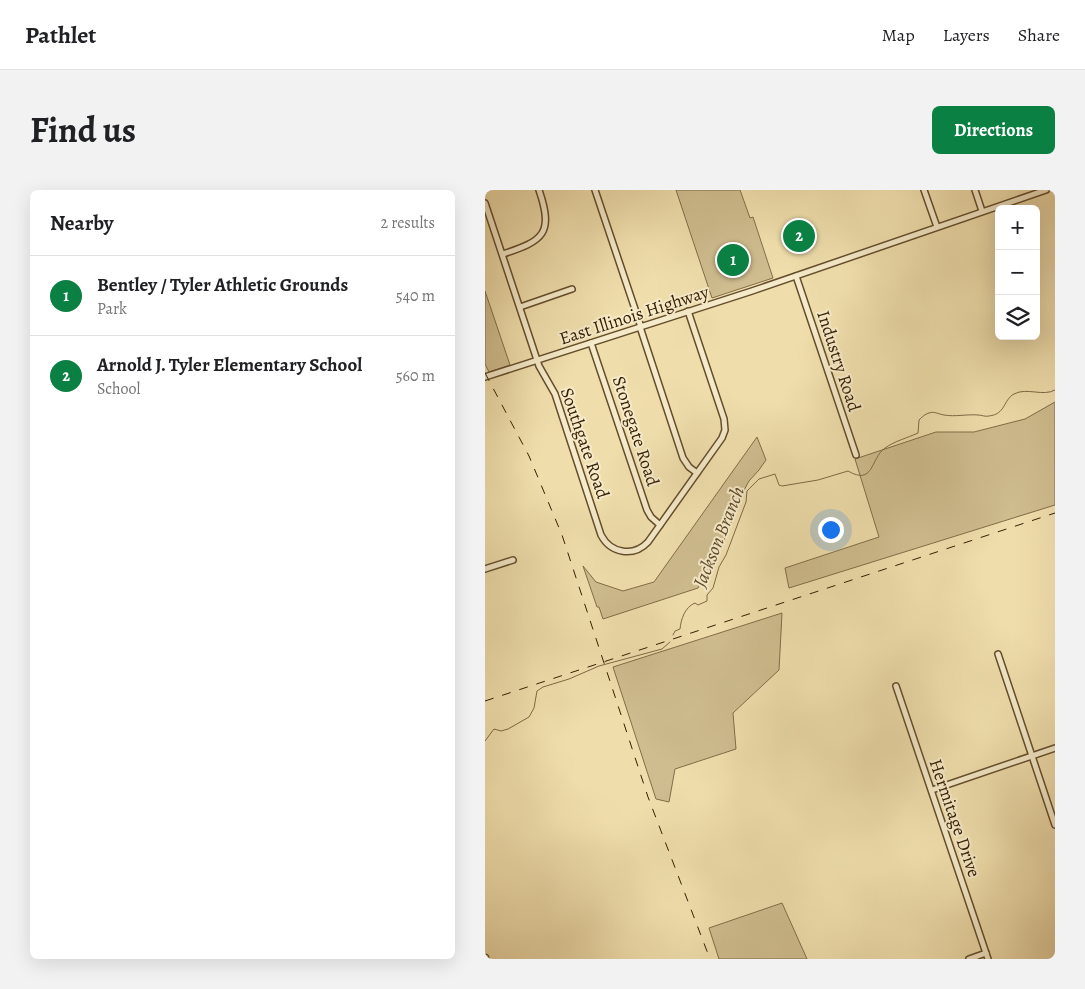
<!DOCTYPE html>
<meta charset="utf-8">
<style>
body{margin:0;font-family:Alegreya,serif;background:#f2f2f2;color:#202124}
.controls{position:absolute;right:15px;top:15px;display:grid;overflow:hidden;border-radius:8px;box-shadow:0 5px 20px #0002}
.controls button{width:45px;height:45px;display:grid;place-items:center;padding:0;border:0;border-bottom:1px solid #e0e0e0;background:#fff;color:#202124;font:25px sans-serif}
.you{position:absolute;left:345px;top:339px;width:18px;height:18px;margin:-12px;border:4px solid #fff;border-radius:50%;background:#1a73e8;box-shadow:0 0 0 8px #1a73e833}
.badge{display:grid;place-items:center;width:32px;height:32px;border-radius:50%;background:#0b8043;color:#fff;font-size:16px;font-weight:700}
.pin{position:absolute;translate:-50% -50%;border:2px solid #fff;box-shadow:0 1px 5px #0006}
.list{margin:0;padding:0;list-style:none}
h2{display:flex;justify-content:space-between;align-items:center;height:65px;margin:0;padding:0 20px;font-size:21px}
h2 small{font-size:16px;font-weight:400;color:#757577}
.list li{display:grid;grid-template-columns:32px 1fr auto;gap:15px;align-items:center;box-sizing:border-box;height:80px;padding:0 20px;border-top:1px solid #e0e0e0}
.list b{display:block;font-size:19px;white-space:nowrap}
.list p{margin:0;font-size:16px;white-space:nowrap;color:#757577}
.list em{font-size:16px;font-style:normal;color:#757577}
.icon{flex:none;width:28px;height:28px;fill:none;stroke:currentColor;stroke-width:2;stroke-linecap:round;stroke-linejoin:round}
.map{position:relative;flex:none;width:570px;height:769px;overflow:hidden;border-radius:8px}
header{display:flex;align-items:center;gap:30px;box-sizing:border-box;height:70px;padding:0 25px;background:#fff;border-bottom:1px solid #e0e0e0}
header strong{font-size:24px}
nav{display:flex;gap:28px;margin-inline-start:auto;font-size:18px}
.intro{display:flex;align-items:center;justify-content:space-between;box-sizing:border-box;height:120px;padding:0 30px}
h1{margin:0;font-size:35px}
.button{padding:12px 22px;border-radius:8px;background:#0b8043;color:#fff;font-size:18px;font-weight:700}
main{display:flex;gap:30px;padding:0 30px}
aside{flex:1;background:#fff;border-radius:8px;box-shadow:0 5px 20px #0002}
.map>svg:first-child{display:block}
.green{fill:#cfbd8f;stroke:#826d48}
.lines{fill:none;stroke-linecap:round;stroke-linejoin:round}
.stream{stroke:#7f6945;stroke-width:1}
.minor-casing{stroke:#644d2c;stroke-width:8}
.major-casing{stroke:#351d01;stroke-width:9}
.minor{stroke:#f5eac9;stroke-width:5}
.major{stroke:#efdeac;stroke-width:7}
.rail{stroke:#351d01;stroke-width:1;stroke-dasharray:9 9;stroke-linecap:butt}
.labels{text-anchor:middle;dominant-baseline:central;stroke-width:4;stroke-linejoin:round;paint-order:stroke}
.street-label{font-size:18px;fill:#351d01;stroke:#f5eac9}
.water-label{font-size:19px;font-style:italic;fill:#604929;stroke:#f5eac9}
</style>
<header>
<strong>Pathlet</strong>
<nav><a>Map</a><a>Layers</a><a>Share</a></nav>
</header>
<div class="intro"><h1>Find us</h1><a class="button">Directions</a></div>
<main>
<aside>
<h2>Nearby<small>2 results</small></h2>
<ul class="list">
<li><span class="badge">1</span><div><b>Bentley / Tyler Athletic Grounds</b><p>Park</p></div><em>540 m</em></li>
<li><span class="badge">2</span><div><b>Arnold J. Tyler Elementary School</b><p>School</p></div><em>560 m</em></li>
</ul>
</aside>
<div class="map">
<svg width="570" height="769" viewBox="0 0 570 769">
<rect width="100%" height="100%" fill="#efdeac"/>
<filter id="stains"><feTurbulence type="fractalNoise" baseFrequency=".004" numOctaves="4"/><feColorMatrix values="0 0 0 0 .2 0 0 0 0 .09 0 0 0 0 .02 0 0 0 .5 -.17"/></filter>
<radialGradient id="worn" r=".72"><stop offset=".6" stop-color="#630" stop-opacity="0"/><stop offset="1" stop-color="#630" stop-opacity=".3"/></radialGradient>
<g class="green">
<path d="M191 0H255L265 28 268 27 288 88 227 108Z"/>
<path d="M0 101 25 175 4 182 0 174Z"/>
<path d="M570 212V315L304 398 300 378 394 347 370 269 451 242H489L540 229Z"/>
<path d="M272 247 281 270 274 280 264 291 258 302 240 348 213 398 118 429 114 417H112L98 376 111 392 138 401 169 392Z"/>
<path d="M297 423 294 480 248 523 251 559 190 579 184 612 171 609 128 477Z"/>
<path d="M297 713 322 769H234L224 738Z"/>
</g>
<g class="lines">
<g class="stream">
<path d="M188 445 190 441 195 439C196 429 200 417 210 413L213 415 222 411V405L228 398 234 377 241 365 261 312 262 301 274 289 290 284 294 295 297 296 333 290 363 281C389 296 385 269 400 258 410 251 422 248 433 243L434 230C437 227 440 224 444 223 449 221 453 224 459 225 470 227 482 224 493 225 497 225 500 227 504 226 521 224 518 210 529 204 542 197 558 207 570 200"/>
<path d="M0 551 9 539 16 541 23 539 44 527 49 518 52 501 58 497 84 489 114 476 177 459 185 452"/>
</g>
<g class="minor-casing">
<g id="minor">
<path d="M110 0 156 137"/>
<path d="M439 0 452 37"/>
<path d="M490 0 497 21"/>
<path d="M0 13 54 176 70 204 116 345C126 364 149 367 163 352L237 248 240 240 239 229 203 121"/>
<path d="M18 64C58 51 69 44 54 0"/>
<path d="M311 86 371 265"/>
<path d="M35 117 87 99"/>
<path d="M155 137 198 268 204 277 212 283"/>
<path d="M106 153 162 320 166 327 175 335"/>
<path d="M0 187 267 101 561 0"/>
<path d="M0 379 28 370"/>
<path d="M513 464 570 635"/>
<path d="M411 496 503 769"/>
<path d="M447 600 570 558"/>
<path d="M484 769 501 763"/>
</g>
</g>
<g class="major-casing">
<path id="major" d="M0 768V769"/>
</g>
<use href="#minor" class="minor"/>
<use href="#major" class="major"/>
<g class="rail">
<path d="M0 183 44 266 77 345 163 607 225 769"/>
<path d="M0 511 570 323"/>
</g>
</g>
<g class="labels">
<g class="street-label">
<text transform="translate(149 125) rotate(-18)">East Illinois Highway</text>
<text transform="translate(354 171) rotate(72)">Industry Road</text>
<text transform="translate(151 241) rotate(72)">Stonegate Road</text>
<text transform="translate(100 253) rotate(71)">Southgate Road</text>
<text transform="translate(470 628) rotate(71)">Hermitage Drive</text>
</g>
<g class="water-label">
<text transform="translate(234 347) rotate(-68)">Jackson Branch</text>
</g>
</g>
<rect width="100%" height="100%" filter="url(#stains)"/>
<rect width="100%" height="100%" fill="url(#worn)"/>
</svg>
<div class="controls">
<button>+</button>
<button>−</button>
<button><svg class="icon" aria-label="layers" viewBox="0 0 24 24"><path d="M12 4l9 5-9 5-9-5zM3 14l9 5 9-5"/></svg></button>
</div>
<div class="you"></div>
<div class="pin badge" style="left:248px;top:70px">1</div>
<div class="pin badge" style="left:314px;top:46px">2</div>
</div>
</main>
